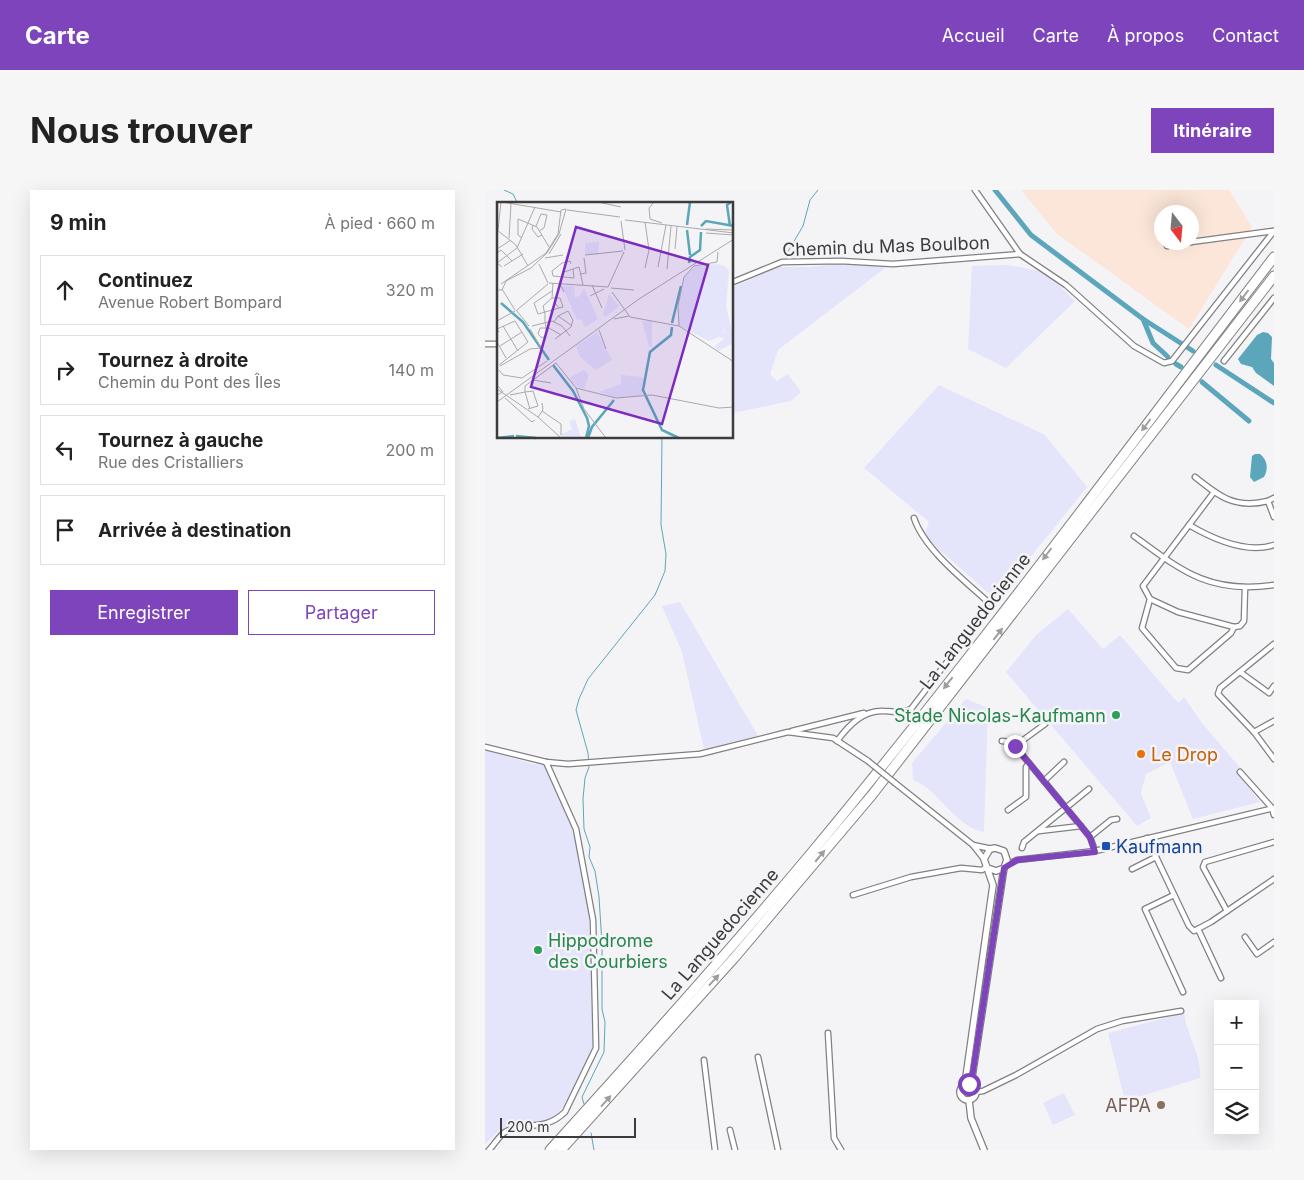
<!DOCTYPE html>
<html lang="fr">
<meta charset="utf-8">
<style>
body{margin:0;font-family:Inter,sans-serif;background:#f6f6f6;color:#222}
.controls{position:absolute;right:15px;bottom:15px;display:grid;overflow:hidden;border-radius:0px;box-shadow:0 5px 20px #0002}
.controls button{width:45px;height:45px;display:grid;place-items:center;padding:0;border:0;border-bottom:1px solid #e0e0e0;background:#fff;color:#222;font:25px sans-serif}
.compass{position:absolute;left:669px;top:15px;width:45px;height:45px;border-radius:50%;background:#fff;box-shadow:0 5px 20px #0002;rotate:164deg}
.scale{position:absolute;left:15px;bottom:12px;width:136px;box-sizing:border-box;padding-left:5px;border:2px solid #3c3c3c;border-top:0;font-size:14px;line-height:18px;white-space:nowrap;color:#3c3c3c;-webkit-text-stroke:4px #f4f4f7;paint-order:stroke}
.stop{position:absolute;width:15px;height:15px;margin:-11px;border:4px solid #7e44bb;border-radius:50%;background:#fff}
.stop.end{background:#7e44bb;border-color:#fff;box-shadow:0 1px 5px #0008}
.list{margin:0;padding:0;list-style:none}
h2{display:flex;justify-content:space-between;align-items:center;height:65px;margin:0;padding:0 20px;font-size:21px}
h2 small{font-size:16px;font-weight:400;color:#767676}
.list li{display:grid;grid-template-columns:32px 1fr auto;gap:15px;align-items:center;box-sizing:border-box;height:70px;margin:0 10px 10px;padding:0 10px;border:1px solid #e0e0e0;border-radius:0px}
.list b{display:block;font-size:19px;white-space:nowrap}
.list p{margin:0;font-size:16px;white-space:nowrap;color:#767676}
.list em{font-size:16px;font-style:normal;color:#767676}
.actions{display:flex;gap:10px;padding:15px 20px}
.actions a{flex:1;padding:11px 0;border:1px solid #7e44bb;border-radius:0px;text-align:center;font-size:18px;color:#7e44bb}
.actions .main{background:#7e44bb;color:#fff}
.icon{flex:none;width:28px;height:28px;fill:none;stroke:currentColor;stroke-width:2;stroke-linecap:round;stroke-linejoin:round}
.map{position:relative;flex:none;width:789px;height:960px;overflow:hidden;border-radius:0px}
header{display:flex;align-items:center;gap:30px;box-sizing:border-box;height:70px;padding:0 25px;background:#7e44bb;color:#fff}
header strong{font-size:24px}
nav{display:flex;gap:28px;margin-inline-start:auto;font-size:18px}
.intro{display:flex;align-items:center;justify-content:space-between;box-sizing:border-box;height:120px;padding:0 30px}
h1{margin:0;font-size:35px}
.button{padding:12px 22px;border-radius:0px;background:#7e44bb;color:#fff;font-size:18px;font-weight:700}
main{display:flex;gap:30px;padding:0 30px}
aside{flex:1;background:#fff;border-radius:0px;box-shadow:0 5px 20px #0002}
.map>svg:first-child{display:block}
.commercial{fill:#fce6d9;fill-rule:evenodd}
.green{fill:#e4e5fb}
.water{fill:#5ca6bc}
.lines{fill:none;stroke-linecap:round;stroke-linejoin:round}
.stream{stroke:#5ca6bc;stroke-width:1}
.canal{stroke:#5ca6bc;stroke-width:5}
.minor-casing{stroke:#808082;stroke-width:7}
.tertiary-casing{stroke:#808082;stroke-width:8}
.motorway-casing{stroke:#808082;stroke-width:11}
.minor{stroke:#fff;stroke-width:4.5}
.tertiary{stroke:#fff;stroke-width:5.5}
.motorway{stroke:#fff;stroke-width:9}
.minor-bridge-casing{stroke:#808082;stroke-width:7;stroke-linecap:butt}
.minor-bridge{stroke:#fff;stroke-width:4.5}
.oneway{fill:#9e9e9e}
.route{stroke:#7e44bb;stroke-width:6}
.leisure-dot{fill:#2e9e5b;stroke:#f4f4f7;stroke-width:2}
.food-dot{fill:#e8710a;stroke:#f4f4f7;stroke-width:2}
.transit-dot{fill:#1a4fb4;stroke:#f4f4f7;stroke-width:2}
.education-dot{fill:#8d6e63;stroke:#f4f4f7;stroke-width:2}
.labels{text-anchor:middle;dominant-baseline:central;stroke-width:5;stroke-linejoin:round;paint-order:stroke}
.street-label{font-size:18px;fill:#3c3c3c;stroke:#f4f4f7}
.leisure-label{font-size:18px;fill:#27864d;stroke:#f4f4f7;text-anchor:end}
.food-label{font-size:18px;fill:#c56008;stroke:#f4f4f7;text-anchor:start}
.transit-label{font-size:18px;fill:#164399;stroke:#f4f4f7;text-anchor:start}
.education-label{font-size:18px;fill:#785e54;stroke:#f4f4f7;text-anchor:end}
.inset-river{fill:none;stroke:#5ca6bc;stroke-width:2.5}
.inset-road{fill:none;stroke:#aaaaac;stroke-width:1}
.view{fill:#7b2cbf;fill-opacity:0.15;stroke:#7b2cbf;stroke-width:2.5}
.inset-edge{fill:none;stroke:#3c3c3c;stroke-width:2.5}
</style>
<header>
<strong>Carte</strong>
<nav><a>Accueil</a><a>Carte</a><a>À propos</a><a>Contact</a></nav>
</header>
<div class="intro"><h1>Nous trouver</h1><a class="button">Itinéraire</a></div>
<main>
<aside>
<h2>9 min<small>À pied · 660 m</small></h2>
<ul class="list">
<li><svg class="icon" aria-label="ahead" viewBox="0 0 24 24"><path d="M12 20V5M6 11l6-6 6 6"/></svg><div><b>Continuez</b><p>Avenue Robert Bompard</p></div><em>320 m</em></li>
<li><svg class="icon" aria-label="right" viewBox="0 0 24 24"><path d="M7 20v-9h11M14 6l5 5-5 5"/></svg><div><b>Tournez à droite</b><p>Chemin du Pont des Îles</p></div><em>140 m</em></li>
<li><svg class="icon" aria-label="left" viewBox="0 0 24 24"><path d="M17 20v-9H6M10 6l-5 5 5 5"/></svg><div><b>Tournez à gauche</b><p>Rue des Cristalliers</p></div><em>200 m</em></li>
<li><svg class="icon" aria-label="arrive" viewBox="0 0 24 24"><path d="M6 21V4h12l-3 4 3 4H6"/></svg><div><b>Arrivée à destination</b></div></li>
</ul>
<div class="actions"><a class="main">Enregistrer</a><a>Partager</a></div>
</aside>
<div class="map">
<svg width="789" height="960" viewBox="0 0 789 960">
<rect width="100%" height="100%" fill="#f4f4f7"/>
<path class="commercial" d="M536 0H744L767 37 704 139 572 44ZM676 22H706V52H676Z"/>
<g class="green">
<path d="M360 73 393 74 400 78 293 160 285 184 292 191 303 184 316 202 306 211 248 223V97L293 77H324Z"/>
<path d="M523 75 561 82 590 111 521 178 483 159 487 76Z"/>
<path d="M454 195 560 245 602 297 511 410 439 346 444 332 379 278Z"/>
<path d="M195 412 273 546 219 559 197 462 177 416Z"/>
<path d="M583 419 618 459 635 445 693 513 699 507 717 533 757 580 753 584 775 612 708 629 685 572 661 584 656 603 666 628 652 636 521 482 551 445Z"/>
<path d="M481 509 503 518 499 642C467 635 456 601 428 590L427 573Z"/>
<path d="M0 560 48 574 61 575 89 639 96 676 104 724 108 860 82 912 65 932 15 940 0 954Z"/>
<path d="M699 823C702 846 717 865 715 888L640 911 623 843Z"/>
<path d="M579 903 590 925 568 935 558 913Z"/>
</g>
<g class="water">
<path d="M778 142 783 143 787 147 786 169 789 173V196L771 183 767 177 756 174 753 169 772 145Z"/>
<path d="M770 264H775C782 270 784 278 779 287L769 292 765 287 767 266Z"/>
</g>
<g class="lines">
<g class="stream">
<path d="M19 0 28 4 33 14"/>
<path d="M301 65 318 36 325 10 333 0"/>
<path d="M99 914 97 907 119 862 120 832 117 819V754L114 707 110 681 104 667 105 657 99 639 98 609 100 588 104 577 103 563 91 520 94 509 103 489 170 405 180 381 181 364 176 335 177 248"/>
<path d="M106 943 109 960"/>
</g>
<g class="canal">
<path d="M510 0 546 45 658 129 708 161"/>
<path d="M658 129 668 153 683 167"/>
<path d="M691 174 696 177"/>
<path d="M731 175 789 213"/>
<path d="M717 192 764 231"/>
</g>
<g class="minor-casing">
<g id="minor">
<path d="M490 0 535 64"/>
<path d="M706 52 788 41"/>
<path d="M682 56 706 52"/>
<path d="M248 92 297 72 356 71 408 74 535 64 581 95 649 156 679 173 687 171 789 41"/>
<path d="M0 154H14"/>
<path d="M739 171 789 108"/>
<path d="M710 287C735 307 750 319 783 311"/>
<path d="M729 302 658 396 665 409 657 438 691 478 703 480 746 443 749 437"/>
<path d="M789 308 783 311 789 327"/>
<path d="M704 335C728 349 761 364 789 355"/>
<path d="M649 346C698 382 725 404 789 395"/>
<path d="M665 409 693 422 749 437 755 436 759 431 760 398"/>
<path d="M789 454 735 498 733 504 769 542 789 531"/>
<path d="M755 482 784 503 789 496"/>
<path d="M307 541 379 523"/>
<path d="M769 542 789 569"/>
<path d="M352 551C364 535 378 520 399 521 412 521 413 525 426 519L500 422 503 412C479 390 439 359 429 328"/>
<path d="M517 551 525 552 530 556 605 647 610 661"/>
<path d="M530 556 560 534"/>
<path d="M0 557 61 572 83 574 215 564 303 542 348 548 383 571"/>
<path d="M755 582 787 618 789 625"/>
<path d="M559 591 579 572"/>
<path d="M410 593 488 655"/>
<path d="M523 620 541 607V577L544 573"/>
<path d="M554 641 596 636"/>
<path d="M605 647 626 630 632 629"/>
<path d="M662 648 704 736 709 741 726 732 789 689"/>
<path d="M537 658 539 652 604 599"/>
<path d="M499 669 488 655 507 659"/>
<path d="M520 676 532 670 610 661 789 618"/>
<path d="M647 679 671 667"/>
<path d="M368 705 426 687 476 678 497 680 501 677"/>
<path d="M689 705 660 719 698 802"/>
<path d="M742 721 718 677 720 672 789 652"/>
<path d="M713 739 736 788"/>
<path d="M760 747 772 764 789 752"/>
<path d="M343 843 349 948 356 960"/>
<path d="M273 867 293 960"/>
<path d="M219 870 230 960"/>
<path d="M491 902 498 901 531 885 612 839 637 831 696 821"/>
<path d="M245 940 250 960"/>
<path d="M4 960C9 955 14 946 20 942 40 930 58 943 80 922L111 858 108 730 91 639 61 572"/>
</g>
</g>
<g class="tertiary-casing">
<g id="tertiary">
<circle cx="483" cy="902" r="8"/>
<path d="M480 894 508 695 499 669 505 659 510 658 519 661 522 670 519 678 511 681 503 678"/>
<path d="M486 894 519 678"/>
<path d="M484 910 486 928 499 960"/>
</g>
</g>
<g class="motorway-casing">
<g id="motorway">
<path d="M65 960C154 862 243 763 328 661 488 468 637 266 789 67"/>
<path d="M76 960 250 767 387 605 789 86"/>
</g>
</g>
<use href="#minor" class="minor"/>
<use href="#tertiary" class="tertiary"/>
<use href="#motorway" class="motorway"/>
<g class="minor-bridge-casing">
<path id="minor-bridge" d="M383 571 410 593"/>
</g>
<use href="#minor-bridge" class="minor-bridge"/>
</g>
<defs><path id="oneway-solid" d="M-6-.8H1V-3.2L6.5 0L1 3.2V.8H-6Z" transform="scale(1.25)"/></defs>
<g class="oneway">
<use href="#oneway-solid" transform="translate(759 106) rotate(127)"/>
<use href="#oneway-solid" transform="translate(661 235) rotate(127)"/>
<use href="#oneway-solid" transform="translate(562 364) rotate(127)"/>
<use href="#oneway-solid" transform="translate(513 444) rotate(-52)"/>
<use href="#oneway-solid" transform="translate(463 493) rotate(128)"/>
<use href="#oneway-solid" transform="translate(335 666) rotate(-50)"/>
<use href="#oneway-solid" transform="translate(229 790) rotate(-48)"/>
<use href="#oneway-solid" transform="translate(121 911) rotate(-48)"/>
</g>
<g class="lines">
<path class="route" d="M484 894H486L519 678 532 670 610 662 605 647 530 556"/>
</g>
<g class="leisure-dot">
<circle cx="631" cy="525" r="5"/>
<circle cx="53" cy="760" r="5"/>
</g>
<circle class="food-dot" cx="656" cy="564" r="5"/>
<rect class="transit-dot" x="616" y="651" width="10" height="10" rx="2.5"/>
<circle class="education-dot" cx="676" cy="915" r="5"/>
<g class="labels">
<g class="street-label">
<text transform="translate(401 56) rotate(-2)">Chemin du Mas Boulbon</text>
<text transform="translate(490 431) rotate(-52)">La Languedocienne</text>
<text transform="translate(235 744) rotate(-49)">La Languedocienne</text>
</g>
<g class="leisure-label">
<text x="621" y="525">Stade Nicolas-Kaufmann</text>
<text x="63" y="750" text-anchor="start">Hippodrome<tspan x="63" dy="21">des Courbiers</tspan></text>
</g>
<g class="food-label">
<text x="666" y="564">Le Drop</text>
</g>
<g class="transit-label">
<text x="631" y="656">Kaufmann</text>
</g>
<g class="education-label">
<text x="666" y="915">AFPA</text>
</g>
</g>
<g transform="translate(12 12)">
<rect width="236" height="236" fill="#f4f4f7"/>
<path d="M102 40 101 53 88 52V41ZM219 62 228 64 232 69 229 104 236 135V141L221 149 218 144 228 136H222L227 130 229 123 224 134 212 139 182 124V97L188 74 199 64ZM65 84H77L78 95 83 94 87 86 101 117 88 125 84 117 80 118ZM112 92 122 104 109 115 106 112ZM145 119H155V145H152ZM100 130 115 158 99 168 83 155 79 144ZM87 168 92 173 87 187 75 182 72 176ZM124 173 146 175 145 194 120 196 102 190 124 182ZM78 217 84 236H66L63 233 75 227 72 219Z" fill="#e4e5fb"/>
<path class="inset-river" d="M190 23 193 0M204 24 209 19 237 24M233 24 230 3 234 0M190 28 193 53M192 61 193 55 203 48 204 30M4 101 26 120 52 158M175 121 184 84M175 125 174 133 153 150 146 188 165 228 182 236M56 163 76 189 90 216 92 224 89 236M19 234 39 236M0 236 17 234M91 236 95 225 117 198"/>
<path class="inset-road" d="M5 0 64 10M101 0 124 5M157 0 152 6 153 17 165 21M70 8 123 15M128 18 237 31M124 19 128 48M36 23 35 27 41 35 45 33M39 24 44 12 50 13 47 26 42 29M209 27 237 28M0 28 19 43 31 64M1 28 4 0M209 31 237 33M12 36 14 2M25 36 21 33V17L40 25 52 45M0 47 14 38M178 47 180 25M0 51 4 48 15 59M52 52 64 32M88 53 126 49M48 56 66 53M42 62 51 81M74 62 73 59 65 61 55 69 56 74 77 76 76 67M7 64 26 52M5 65 0 61 20 46 38 5M161 65 169 23M148 66 152 48 148 20M170 67 174 24M84 72 89 71 87 56M52 81 111 85M56 81 55 96 46 104 48 112V119L49 126V133L45 136 41 132 43 126H52L64 133M95 83 105 106M111 85 127 50M114 86 137 88M5 87 18 108M0 88H5L9 79 34 66 50 51 62 32 69 7 64 8 61 32 49 51 4 82M67 90 63 82 67 70 82 65 86 83M115 90 133 115 182 124 237 160M93 94 107 87M55 96H63L66 105 41 112 37 101 55 89M19 108 32 124M20 108 51 82M54 110 58 101 62 106M117 117 132 114M0 119 18 109M57 120 61 114 74 123M6 124 21 149M35 124 55 119 65 124 73 134M182 124 181 104 187 75 197 64 220 60 221 50M102 128 109 147M58 137 74 125 76 118 71 109 61 114M0 140 9 156M3 144 25 130M2 163 31 140 18 119 0 127 2 130M3 164 33 147 44 146 33 127M2 168 6 173 25 176 50 159M36 178 54 181M0 183 6 190 0 193M79 186 87 207 109 236M0 187 41 215 64 236M13 193 28 190 33 207M8 196 35 220 38 218M0 200 142 97 237 37M31 207 41 204 36 189 28 190V184L59 161 79 186 119 196 155 193 222 206 237 205M45 209 64 222V233M41 215 46 208 45 201"/>
<path class="view" d="M79 25 211 63 165 222 34 185Z"/>
<rect width="236" height="236" class="inset-edge"/>
</g>
</svg>
<div class="controls">
<button>+</button>
<button>−</button>
<button><svg class="icon" aria-label="layers" viewBox="0 0 24 24"><path d="M12 4l9 5-9 5-9-5zM3 14l9 5 9-5"/></svg></button>
</div>
<svg class="compass" viewBox="-18 -18 36 36"><path d="M0-13l5 13h-10z" fill="#e53935"/><path d="M0 13l5-13h-10z" fill="#767676"/></svg>
<div class="scale">200 m</div>
<div class="stop" style="left:484px;top:894px"></div>
<div class="stop end" style="left:530px;top:556px"></div>
</div>
</main>
